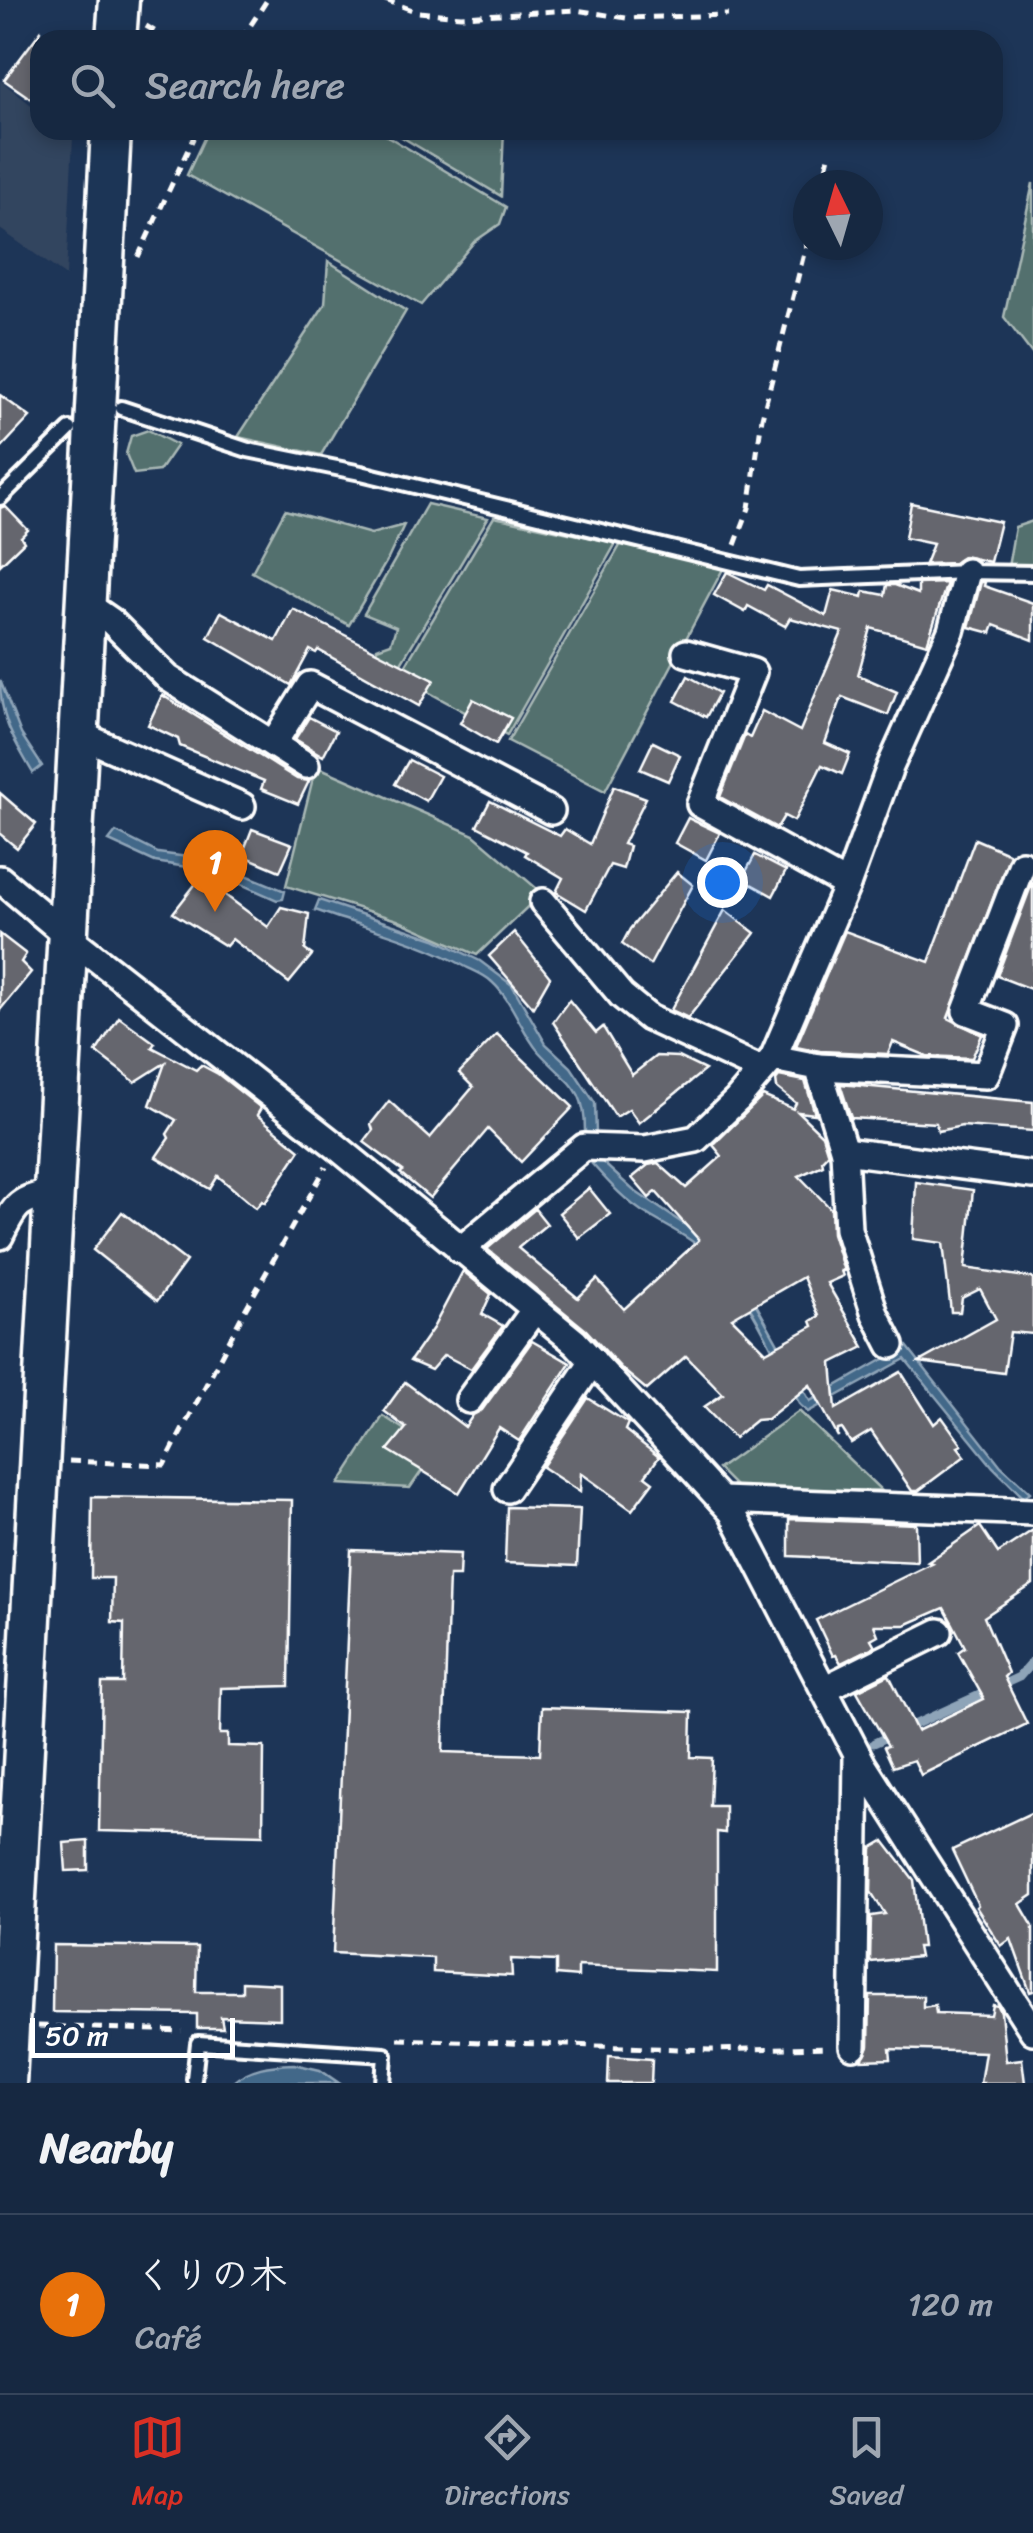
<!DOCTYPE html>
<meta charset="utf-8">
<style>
body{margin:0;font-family:Sriracha,"Klee One",sans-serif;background:#1f3048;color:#f1f3f6}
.compass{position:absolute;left:793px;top:170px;width:90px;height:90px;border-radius:50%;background:#162841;box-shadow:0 5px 15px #0003;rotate:355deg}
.scale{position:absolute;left:30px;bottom:25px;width:205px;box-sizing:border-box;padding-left:10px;border:5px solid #fff;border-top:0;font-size:28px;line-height:35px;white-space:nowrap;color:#fff;-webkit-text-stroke:8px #1d3557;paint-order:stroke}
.you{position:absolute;left:722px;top:882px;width:35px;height:35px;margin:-25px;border:8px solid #fff;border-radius:50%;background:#1a73e8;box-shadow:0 0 0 15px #1a73e833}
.badge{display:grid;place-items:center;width:65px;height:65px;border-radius:50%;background:#d93025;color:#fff;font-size:32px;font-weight:700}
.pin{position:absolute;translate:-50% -82px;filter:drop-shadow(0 2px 5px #0008)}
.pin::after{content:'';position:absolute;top:52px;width:35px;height:30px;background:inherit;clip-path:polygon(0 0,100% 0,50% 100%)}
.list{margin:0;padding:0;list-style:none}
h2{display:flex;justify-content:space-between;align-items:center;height:130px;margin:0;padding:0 40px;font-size:42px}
h2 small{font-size:32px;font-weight:400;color:#9ea6b1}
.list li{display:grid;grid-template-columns:65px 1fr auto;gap:30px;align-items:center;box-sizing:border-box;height:180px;padding:0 40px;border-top:2px solid #35445a}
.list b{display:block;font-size:38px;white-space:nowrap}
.list p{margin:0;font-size:32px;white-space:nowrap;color:#9ea6b1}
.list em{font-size:32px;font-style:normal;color:#9ea6b1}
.icon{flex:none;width:55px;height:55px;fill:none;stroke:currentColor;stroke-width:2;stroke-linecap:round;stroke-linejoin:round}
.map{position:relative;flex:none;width:1033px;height:2083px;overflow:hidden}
.search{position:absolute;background:#162841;box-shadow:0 5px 15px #0003;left:30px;right:30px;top:30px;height:110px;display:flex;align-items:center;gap:25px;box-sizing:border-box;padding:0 35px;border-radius:30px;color:#9ea6b1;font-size:38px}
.sheet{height:310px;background:#162841}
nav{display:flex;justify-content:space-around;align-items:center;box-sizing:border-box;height:140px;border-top:2px solid #35445a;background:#162841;font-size:28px;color:#9ea6b1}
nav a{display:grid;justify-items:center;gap:5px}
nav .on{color:#d93025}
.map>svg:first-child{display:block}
.built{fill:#33445e}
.green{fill:#53706e;stroke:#a9b8b6;stroke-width:2.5}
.water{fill:#426789;stroke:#8ea4b8;stroke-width:2.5}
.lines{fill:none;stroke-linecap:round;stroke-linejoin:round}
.stream{stroke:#8ea4b8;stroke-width:9}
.building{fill:#65666e;stroke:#fff;stroke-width:2.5;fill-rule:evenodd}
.lane-casing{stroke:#fff;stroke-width:20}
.street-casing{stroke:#fff;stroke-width:32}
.secondary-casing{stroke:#fff;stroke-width:45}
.path{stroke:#fff;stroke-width:5;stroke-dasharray:10 8;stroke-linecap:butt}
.lane{stroke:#1d3557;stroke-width:12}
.street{stroke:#1d3557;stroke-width:25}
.secondary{stroke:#1d3557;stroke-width:38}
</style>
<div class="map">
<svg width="1033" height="2083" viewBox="0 0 1033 2083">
<rect width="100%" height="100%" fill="#1d3557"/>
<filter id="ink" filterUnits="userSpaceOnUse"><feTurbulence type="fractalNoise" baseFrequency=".01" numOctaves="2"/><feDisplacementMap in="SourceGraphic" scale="20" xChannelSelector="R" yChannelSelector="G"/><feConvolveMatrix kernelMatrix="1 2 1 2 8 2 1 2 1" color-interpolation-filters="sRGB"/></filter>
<g filter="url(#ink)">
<path class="built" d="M0 80 40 112V130H63L73 137 66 276 0 229Z"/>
<g class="green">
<path d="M208 130H377L506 207 500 224 474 242 421 305 187 175Z"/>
<path d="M390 130H504L501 196Z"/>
<path d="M1033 183V355L1004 317Z"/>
<path d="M328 261 406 311 321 455 238 437 325 304Z"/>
<path d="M148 430 177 445 159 471 134 474 126 454 131 436Z"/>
<path d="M427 504 488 518 395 673 372 663 377 648 391 643 396 627 364 614Z"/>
<path d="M285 510 371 534 404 525 388 559 349 625 252 572Z"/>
<path d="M494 517 616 543 507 735 399 676Z"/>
<path d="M1033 521V567H1008L1015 527Z"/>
<path d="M621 544 724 567 605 791 508 741Z"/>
<path d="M316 766 474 835 542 893 477 955 397 920 286 886Z"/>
<path d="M799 1411 881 1490 740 1491 718 1469Z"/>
<path d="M383 1416 427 1444 452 1427 410 1488 339 1484Z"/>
</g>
<g class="water">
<path d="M0 680 21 734 42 766 33 773C14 740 0 720 0 680Z"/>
<path d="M116 832 158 853 210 860 285 891 283 899 277 900 212 871 155 862 109 841Z"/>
<path d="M319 900 435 939 480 961 512 985 546 1044 571 1067 595 1103 596 1134 585 1135C586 1085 569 1085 539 1052 521 1031 513 1001 492 982 485 975 474 971 466 967 418 940 366 928 315 910Z"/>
<path d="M598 1158 633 1190 706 1239 734 1265 810 1401 907 1346 1001 1466 1030 1492 1024 1498 993 1467 905 1359 808 1412 800 1405C775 1356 752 1298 712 1258 694 1239 669 1228 648 1215 627 1203 609 1183 592 1164Z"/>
<path d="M294 2064 320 2070 339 2083H232C249 2067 271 2065 294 2064Z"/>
</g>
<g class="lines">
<path class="stream" d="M874 1743 1019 1677 1033 1661"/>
</g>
<g class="building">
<path d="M40 32V105L4 80Z"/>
<path d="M0 395 30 417 0 449Z"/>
<path d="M911 503 1000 522 990 562 964 556 954 563 925 564 933 544 905 538Z"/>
<path d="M5 506 28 530 21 537 24 542 0 565V508Z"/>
<path d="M727 572 764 590 767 585 826 616 833 590 863 597 864 591 885 595 887 585H895L918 594V584L947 583 927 644 871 628 858 675 897 692 888 715 842 697 825 743 850 754 842 774 822 765 794 821 784 816 777 828 720 797 745 735 750 738 762 711 800 731 842 632 790 618 785 626 748 606 745 612 714 595Z"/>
<path d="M981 582H985L984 586 1033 603V640L994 625 991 633 969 627Z"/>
<path d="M293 609 434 680 419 706 318 650 316 653 310 650 291 685 208 637 221 612 276 641Z"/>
<path d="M688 676 719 693 706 717 675 701Z"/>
<path d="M162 695 297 779 309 781 298 804 261 789 264 781 180 746 178 739 148 725Z"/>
<path d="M473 699 511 718 496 744 460 723Z"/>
<path d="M309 717 336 731 323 756 295 739Z"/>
<path d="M653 742 680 755 668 781 640 769Z"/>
<path d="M409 760 440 776 426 801 395 784Z"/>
<path d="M614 786 646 798 623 844 629 846 623 869 610 865 586 910 556 892 563 878 525 855 527 852 477 826 490 801 560 836 565 829 590 844Z"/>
<path d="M0 793 36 824 17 848 0 834Z"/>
<path d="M688 818 720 833 706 860 675 843Z"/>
<path d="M252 829 292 844 280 871 242 855Z"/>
<path d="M975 839 1010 854 948 1018 982 1035 972 1058 927 1056 893 1042 888 1054 820 1051 796 1046 845 931 929 962Z"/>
<path d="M755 855 786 871 773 896 742 879Z"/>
<path d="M677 872 693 885 650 965 622 944 630 929Z"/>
<path d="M201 877 268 927 281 907 309 914 305 950 312 955 289 983 232 939 226 946 173 913Z"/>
<path d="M1033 881V990L997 976Z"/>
<path d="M725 910 755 933 688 1018 671 1010Z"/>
<path d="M514 932 550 977 533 1007 489 956Z"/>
<path d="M0 934 26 954 21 962 31 972 0 1010Z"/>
<path d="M569 1000 596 1033 603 1027 632 1075 656 1056 678 1057 705 1070 639 1123 629 1109 616 1117 553 1022Z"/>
<path d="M119 1017 155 1043 152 1047 196 1070 201 1065 218 1074 261 1108 257 1115 300 1150 265 1203 262 1201 256 1208 218 1176 210 1189 156 1157 169 1138 167 1134 176 1120 150 1105 165 1063 135 1082 96 1052Z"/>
<path d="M497 1034 573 1107 521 1162 488 1129 430 1198 400 1173 403 1171 364 1142 373 1130 371 1124 389 1101 430 1138 473 1087 459 1073Z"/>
<path d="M779 1076 805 1081 815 1114 798 1112 822 1135 828 1154 822 1160 823 1165 799 1176 831 1209 832 1233 844 1271H841L843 1276 827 1283 864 1347 832 1363 836 1409 901 1372 934 1424 942 1417 962 1445 958 1447 965 1456 918 1491H912L871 1431 851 1443 842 1429 838 1430V1437L810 1385 767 1419 756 1420 734 1438 704 1407 723 1394 686 1356 647 1390 623 1370 586 1330 487 1249 535 1209 547 1224 518 1248 578 1298 597 1279 624 1309 699 1240 656 1192 649 1198 632 1178 648 1165 658 1163 686 1188 722 1156 713 1145 763 1096 793 1109 796 1103 777 1088 776 1080ZM803 1277 819 1316 811 1321 813 1326 766 1352 732 1318Z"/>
<path d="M840 1084 1033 1102V1131L962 1126 938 1131 936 1123 851 1118Z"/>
<path d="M916 1182 973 1190 965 1268 1033 1278V1334L1010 1332 1004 1373 919 1362 996 1319 980 1289 962 1298 960 1312H951L943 1243 913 1239Z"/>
<path d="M589 1188 610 1214 579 1238 559 1213Z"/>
<path d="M122 1212 186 1261 157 1301 93 1250Z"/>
<path d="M463 1271 491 1294 482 1314 503 1326 471 1369 444 1355 431 1370 410 1361 433 1328Z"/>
<path d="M532 1341 570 1363 519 1441 499 1428 459 1493 388 1450 406 1428 384 1411 405 1382 465 1427 473 1415 482 1410Z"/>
<path d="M588 1398 628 1423 625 1430 659 1457 645 1476 653 1482 632 1510 581 1473 580 1492 542 1467Z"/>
<path d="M92 1497 292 1500 289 1686 221 1688 220 1734H228V1746L264 1747 263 1835 99 1831 102 1683H123L124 1623 112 1622 113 1578H91Z"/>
<path d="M507 1507 580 1509 577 1566 505 1563Z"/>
<path d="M789 1519 916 1524 917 1562 789 1556Z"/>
<path d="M980 1526 998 1553 1033 1530V1584L984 1617 1008 1673 1004 1677 1027 1724 921 1775 914 1760 893 1767 884 1747 888 1746 857 1691 889 1675 917 1731 984 1699 958 1652 965 1647 953 1624 944 1608 905 1625H874L878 1635 871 1639 875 1646 841 1663 836 1655 833 1656 816 1620 932 1563 928 1562Z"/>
<path d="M351 1550 460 1554 459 1576H449L443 1752 540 1755 542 1707 692 1712 691 1757 712 1758 710 1806H725V1833L717 1832V1972L578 1966V1977L556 1975V1961L511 1959 512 1976 433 1972V1958L333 1953Z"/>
<path d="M1033 1812V1895L1020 1904 1033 1926V1991L1030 1992 1011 1939 1001 1946 976 1907 978 1905 952 1850Z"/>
<path d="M88 1841V1870L66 1871 64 1843Z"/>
<path d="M884 1841 914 1880 922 1947H917L919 1957 870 1962 871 1916 885 1914 871 1892 872 1848Z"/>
<path d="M53 1945 197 1947 196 1992H242V1982L280 1984V2019L221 2017 223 2028H197V2014L52 2012Z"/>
<path d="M870 1996H923V2007L935 2005 936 2013 991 2015 993 2005 998 2006 1001 2012 1006 2061 1022 2059 1025 2083H980L985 2052 890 2049 891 2059 862 2060 869 2046Z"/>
<path d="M609 2056 652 2059 651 2083H608Z"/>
</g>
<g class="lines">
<g class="lane-casing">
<g id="lane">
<path d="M121 408 248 450 361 473 799 579 967 572 1033 573"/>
<path d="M0 498 70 429"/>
<path d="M194 2079 198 2043 385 2055 383 2083"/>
</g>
</g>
<g class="street-casing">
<g id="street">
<path d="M85 603 111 621 168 678 306 765"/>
<path d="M686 653 753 672 700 804 847 885"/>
<path d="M79 734 242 806"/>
<path d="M273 744 310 685 551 811"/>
<path d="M0 879 69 937 337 1147 575 1342 732 1512 863 1765 1033 2031"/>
<path d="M543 902 622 996 649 1018 762 1070"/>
<path d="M773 1058 818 1067 844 1151 848 1229 875 1314 891 1345"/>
<path d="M818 1067 986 1075 1005 1026 966 1011 1022 864"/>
<path d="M844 1151 1032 1175"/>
<path d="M0 1236C15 1204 19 1198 55 1193"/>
<path d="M460 1250 584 1147 645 1149 696 1139 737 1100 773 1058 847 885 890 767 951 631 967 572"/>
<path d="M469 1400 535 1309"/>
<path d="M507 1489 593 1361"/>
<path d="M721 1500 1033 1512"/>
<path d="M824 1689 939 1632"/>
<path d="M853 2046 857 1756"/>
</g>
</g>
<g class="secondary-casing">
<g id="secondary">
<path d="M116 40 119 0"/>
<path d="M6 2083 111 130"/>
</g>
</g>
<g class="path">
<path d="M385 0 418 12 461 16 576 10 626 18 728 15"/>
<path d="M146 26 169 40"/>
<path d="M241 40 267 0"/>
<path d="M822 185 829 156"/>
<path d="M138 257 197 130"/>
<path d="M735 545 749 508 762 418 808 238"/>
<path d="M69 1461 164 1465 245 1310 326 1167"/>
<path d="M38 2026 182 2031"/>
<path d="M398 2039 709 2050 827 2047"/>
</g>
<use href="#lane" class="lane"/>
<use href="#street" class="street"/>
<use href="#secondary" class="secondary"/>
</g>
</g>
</svg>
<svg class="compass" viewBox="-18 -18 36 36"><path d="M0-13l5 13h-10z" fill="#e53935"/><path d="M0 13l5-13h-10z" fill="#9ea6b1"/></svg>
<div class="scale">50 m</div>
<div class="you"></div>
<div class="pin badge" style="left:215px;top:912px;background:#e8710a">1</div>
<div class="search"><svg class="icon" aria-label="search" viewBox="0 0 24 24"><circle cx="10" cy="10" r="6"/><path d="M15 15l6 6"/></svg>Search here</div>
</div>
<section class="sheet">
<h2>Nearby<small></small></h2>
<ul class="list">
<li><span class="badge" style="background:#e8710a">1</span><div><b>くりの木</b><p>Café</p></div><em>120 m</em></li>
</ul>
</section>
<nav>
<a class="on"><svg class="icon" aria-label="map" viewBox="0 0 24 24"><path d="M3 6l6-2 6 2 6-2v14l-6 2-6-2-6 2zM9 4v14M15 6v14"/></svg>Map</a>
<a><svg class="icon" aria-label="directions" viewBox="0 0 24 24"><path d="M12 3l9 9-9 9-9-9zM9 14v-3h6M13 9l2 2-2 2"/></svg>Directions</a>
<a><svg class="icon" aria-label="saved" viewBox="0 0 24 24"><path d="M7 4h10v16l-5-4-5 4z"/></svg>Saved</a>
</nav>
